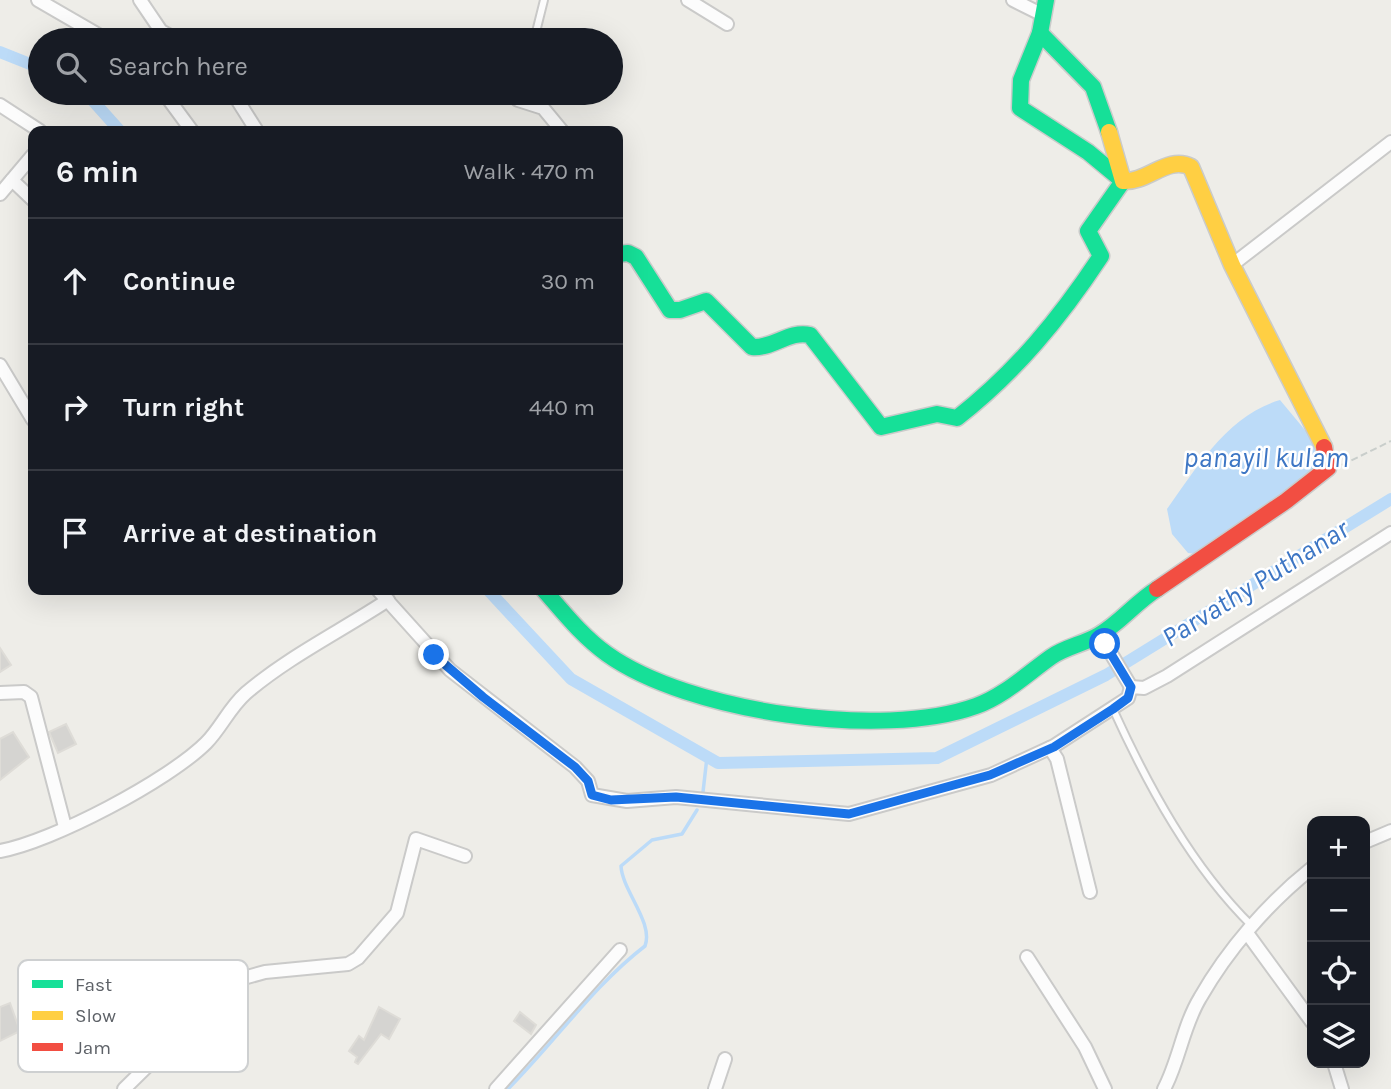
<!DOCTYPE html>
<meta charset="utf-8">
<style>
body{margin:0;font-family:Karla,sans-serif;background:#242831;color:#f1f3f6}
.controls{position:absolute;right:21px;bottom:21px;display:grid;overflow:hidden;border-radius:14px;box-shadow:0 7px 28px #0002}
.controls button{width:63px;height:63px;display:grid;place-items:center;padding:0;border:0;border-bottom:2px solid #363941;background:#171b24;color:#f1f3f6;font:35px sans-serif}
.stop{position:absolute;width:21px;height:21px;margin:-16px;border:5px solid #1a73e8;border-radius:50%;background:#fff}
.stop.end{background:#1a73e8;border-color:#fff;box-shadow:0 2px 7px #0008}
.list{margin:0;padding:0;list-style:none}
h2{display:flex;justify-content:space-between;align-items:center;height:91px;margin:0;padding:0 28px;font-size:30px}
h2 small{font-size:23px;font-weight:400;color:#9ea1a6}
.list li{display:grid;grid-template-columns:46px 1fr auto;gap:21px;align-items:center;box-sizing:border-box;height:126px;padding:0 28px;border-top:2px solid #363941}
.list b{display:block;font-size:26px;white-space:nowrap}
.list em{font-size:23px;font-style:normal;color:#9ea1a6}
.icon{flex:none;width:38px;height:38px;fill:none;stroke:currentColor;stroke-width:2;stroke-linecap:round;stroke-linejoin:round}
.map{position:relative;flex:none;width:1391px;height:1089px;overflow:hidden}
.search{position:absolute;background:#171b24;box-shadow:0 7px 28px #0002;left:28px;top:28px;width:595px;height:77px;display:flex;align-items:center;gap:18px;box-sizing:border-box;padding:0 24px;border-radius:38px;color:#9ea1a6;font-size:26px}
.panel{position:absolute;background:#171b24;box-shadow:0 7px 28px #0002;left:28px;top:126px;width:595px;height:469px;border-radius:14px}
.map>svg:first-child{display:block}
.water{fill:#bcdbf8}
.lines{fill:none;stroke-linecap:round;stroke-linejoin:round}
.stream{stroke:#bcdbf8;stroke-width:3.5}
.canal{stroke:#bcdbf8;stroke-width:12}
.building{fill:#d5d4d1;stroke:#dedcd7;stroke-width:2}
.lane-casing{stroke:#cacac9;stroke-width:10}
.street-casing{stroke:#cacac9;stroke-width:16}
.fast-casing{stroke:#cacbca;stroke-width:19}
.slow-casing{stroke:#cacbca;stroke-width:19}
.jam-casing{stroke:#cacbca;stroke-width:19}
.path{stroke:#c9cecb;stroke-width:2;stroke-dasharray:7 3.5;stroke-linecap:butt}
.lane{stroke:#fcfcfc;stroke-width:6}
.street{stroke:#fcfcfc;stroke-width:12}
.fast{stroke:#16e098;stroke-width:16}
.slow{stroke:#ffcf43;stroke-width:16}
.jam{stroke:#f24e42;stroke-width:16}
.route{stroke:#1a73e8;stroke-width:9}
.labels{text-anchor:middle;dominant-baseline:central;stroke-width:5;stroke-linejoin:round;paint-order:stroke}
.water-label{font-size:28px;font-style:italic;fill:#3d76c4;stroke:#fff}
.key{fill:#fff;stroke:#ced0d1;stroke-width:2}
.key-label{font-size:19px;fill:#5d6167}
</style>
<div class="map">
<svg width="1391" height="1089" viewBox="0 0 1391 1089">
<rect width="100%" height="100%" fill="#eeede8"/>
<path class="water" d="M1280 400 1310 436 1318 457 1310 477 1204 555 1188 553 1172 534 1167 509C1197 467 1228 415 1280 400Z"/>
<g class="lines">
<g class="stream">
<path d="M703 792 707 757"/>
<path d="M508 1089C555 1042 593 986 645 946 654 923 622 890 621 866L652 840 682 834 697 810"/>
</g>
<g class="canal">
<path d="M0 52 40 68"/>
<path d="M86 93 120 131"/>
<path d="M488 590 571 679 718 763 937 758 1106 675 1391 499"/>
</g>
</g>
<g class="building">
<path d="M0 648 11 665 0 672Z"/>
<path d="M66 724 76 744 58 753 49 732Z"/>
<path d="M13 732 29 757 0 780V739Z"/>
<path d="M10 1003 20 1031 0 1041V1007Z"/>
<path d="M379 1007 400 1019 389 1039 381 1034 358 1064 355 1062 357 1057 349 1051 359 1036 364 1040Z"/>
<path d="M520 1012 536 1025 531 1034 514 1021Z"/>
</g>
<g class="lines">
<g class="lane-casing">
<g id="lane">
<path d="M534 40 544 0"/>
<path d="M1113 709C1148 786 1192 867 1252 926"/>
</g>
</g>
<g class="street-casing">
<g id="street">
<path d="M38 0 107 40"/>
<path d="M140 0 161 31 178 40"/>
<path d="M688 0 727 24"/>
<path d="M1013 0 1041 14"/>
<path d="M164 93 192 131"/>
<path d="M233 93 257 131"/>
<path d="M516 93 518 100 543 108 562 131"/>
<path d="M0 105 40 131"/>
<path d="M12 180 33 200"/>
<path d="M0 194 33 155"/>
<path d="M1232 265 1391 142"/>
<path d="M0 365 33 420"/>
<path d="M378 590 450 670 575 767 588 781 592 795 627 801 676 797 849 814 991 775 1054 746 1128 698 1131 687 1144 688 1167 676 1391 533"/>
<path d="M1100 635 1131 687"/>
<path d="M0 693 24 692 31 697 65 827"/>
<path d="M1050 748 1057 759 1090 892"/>
<path d="M1365 842 1391 831"/>
<path d="M0 851C52 842 169 780 206 743 221 728 229 708 246 693 288 657 341 631 388 600"/>
<path d="M1247 933 1312 1022"/>
<path d="M1027 957 1085 1047 1105 1089"/>
<path d="M1334 1063 1342 1089"/>
<path d="M124 1089 179 1035 197 995 208 988 265 972 348 964 358 958 397 913 416 839 465 856"/>
<path d="M496 1089 620 950"/>
<path d="M715 1089 725 1059"/>
<path d="M1164 1089C1179 1061 1183 1026 1200 998 1228 949 1268 903 1312 868"/>
</g>
</g>
<g class="fast-casing">
<g id="fast">
<path d="M1040 33 1093 87 1109 132"/>
<path d="M618 254 628 253 636 257 670 310H680L706 301 752 347C773 349 789 330 810 335L881 427 937 414 957 418C1016 372 1060 318 1101 256L1088 231 1123 181 1088 152 1020 108 1021 80 1040 33 1046 0"/>
<path d="M544 590C564 613 582 636 607 654 688 712 882 740 976 706 1004 696 1027 674 1051 657 1065 647 1084 644 1099 635 1120 623 1136 602 1157 589"/>
</g>
</g>
<g class="slow-casing">
<path id="slow" d="M1109 132 1123 181C1147 183 1168 155 1191 167L1232 265 1324 447"/>
</g>
<g class="jam-casing">
<path id="jam" d="M1157 589 1286 501 1328 468 1324 447"/>
</g>
<path class="path" d="M1342 465 1391 441"/>
<use href="#lane" class="lane"/>
<use href="#street" class="street"/>
<use href="#fast" class="fast"/>
<use href="#slow" class="slow"/>
<use href="#jam" class="jam"/>
</g>
<g class="lines">
<path class="route" d="M434 655 483 697 575 767 588 781 592 795 611 800 676 797 849 814 990 775 1054 747 1113 709 1128 698 1131 687 1105 644"/>
</g>
<g class="labels">
<g class="water-label">
<text x="1266" y="457">panayil kulam</text>
<text transform="translate(1255 583) rotate(-32)">Parvathy Puthanar</text>
</g>
</g>
<rect x="18" y="960" width="230" height="112" rx="10" class="key"/>
<rect x="32" y="980" width="31" height="8" fill="#16e098"/>
<rect x="32" y="1011" width="31" height="9" fill="#ffcf43"/>
<rect x="32" y="1043" width="31" height="8" fill="#f24e42"/>
<g class="key-label">
<text x="75" y="991">Fast</text>
<text x="75" y="1022">Slow</text>
<text x="75" y="1054">Jam</text>
</g>
</svg>
<div class="controls">
<button>+</button>
<button>−</button>
<button><svg class="icon" aria-label="locate" viewBox="0 0 24 24"><circle cx="12" cy="12" r="6"/><path d="M12 2v4M12 18v4M2 12h4M18 12h4"/></svg></button>
<button><svg class="icon" aria-label="layers" viewBox="0 0 24 24"><path d="M12 4l9 5-9 5-9-5zM3 14l9 5 9-5"/></svg></button>
</div>
<div class="stop" style="left:1105px;top:644px"></div>
<div class="stop end" style="left:434px;top:655px"></div>
<div class="search"><svg class="icon" aria-label="search" viewBox="0 0 24 24"><circle cx="10" cy="10" r="6"/><path d="M15 15l6 6"/></svg>Search here</div>
<section class="panel">
<h2>6 min<small>Walk · 470 m</small></h2>
<ul class="list">
<li><svg class="icon" aria-label="ahead" viewBox="0 0 24 24"><path d="M12 20V5M6 11l6-6 6 6"/></svg><div><b>Continue</b></div><em>30 m</em></li>
<li><svg class="icon" aria-label="right" viewBox="0 0 24 24"><path d="M7 20v-9h11M14 6l5 5-5 5"/></svg><div><b>Turn right</b></div><em>440 m</em></li>
<li><svg class="icon" aria-label="arrive" viewBox="0 0 24 24"><path d="M6 21V4h12l-3 4 3 4H6"/></svg><div><b>Arrive at destination</b></div></li>
</ul>
</section>
</div>
